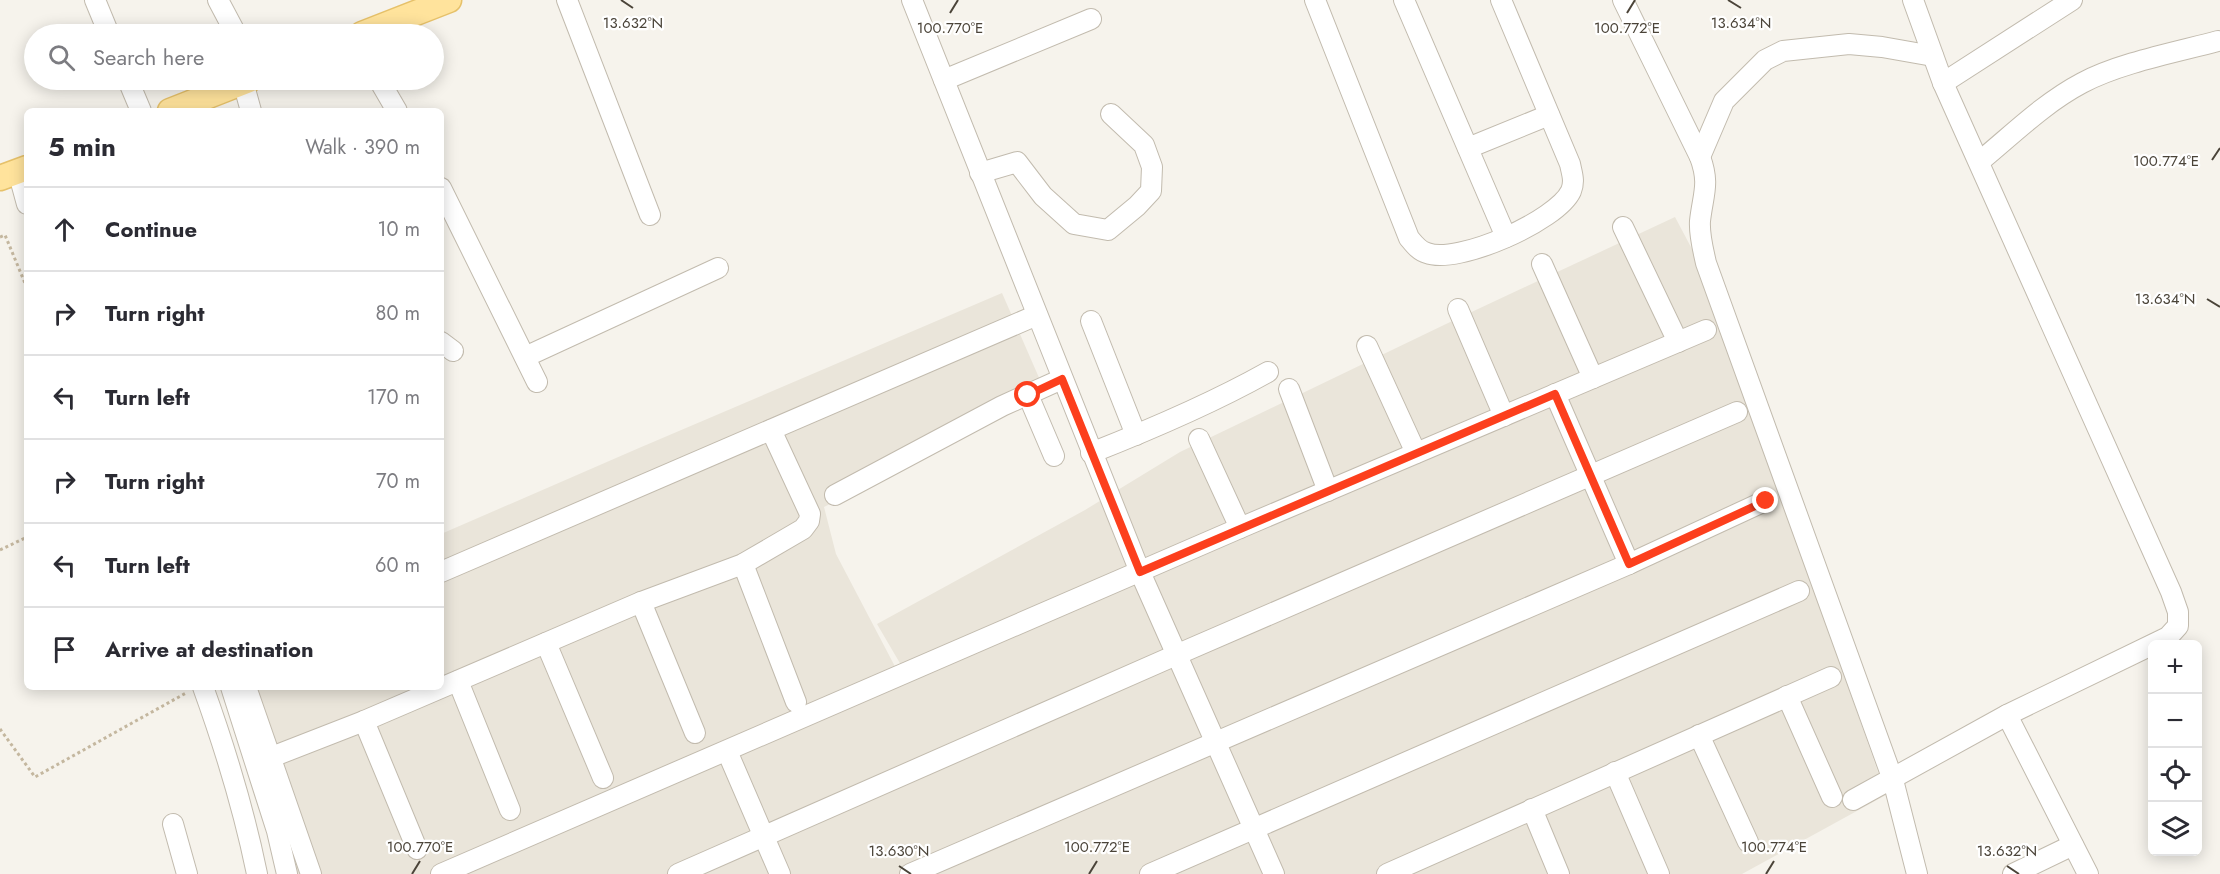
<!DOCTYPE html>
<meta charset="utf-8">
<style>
body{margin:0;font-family:Jost,sans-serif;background:#f2f2f3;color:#2b2b33}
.controls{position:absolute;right:18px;bottom:18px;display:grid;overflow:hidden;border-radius:9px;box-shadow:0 3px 15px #0003}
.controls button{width:54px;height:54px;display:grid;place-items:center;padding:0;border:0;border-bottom:2px solid #e1e1e2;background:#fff;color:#2b2b33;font:30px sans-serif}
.stop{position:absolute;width:18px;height:18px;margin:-14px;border:4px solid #fc3f1d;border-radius:50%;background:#fff}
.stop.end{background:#fc3f1d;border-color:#fff;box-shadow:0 2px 6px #0008}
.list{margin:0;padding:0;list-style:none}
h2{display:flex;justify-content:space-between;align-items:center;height:78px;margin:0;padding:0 24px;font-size:26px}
h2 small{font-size:20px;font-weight:400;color:#7c7c81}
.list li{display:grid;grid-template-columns:39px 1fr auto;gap:18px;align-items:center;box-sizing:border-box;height:84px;padding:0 24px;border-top:2px solid #e1e1e2}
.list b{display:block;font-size:22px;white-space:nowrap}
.list em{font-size:20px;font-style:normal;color:#7c7c81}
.icon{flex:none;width:33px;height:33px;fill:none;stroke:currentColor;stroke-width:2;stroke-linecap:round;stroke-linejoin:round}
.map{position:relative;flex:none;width:2220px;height:874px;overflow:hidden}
.search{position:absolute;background:#fff;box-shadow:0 3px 15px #0003;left:24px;top:24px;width:420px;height:66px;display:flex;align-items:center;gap:15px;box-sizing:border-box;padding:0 21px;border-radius:33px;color:#7c7c81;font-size:22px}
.panel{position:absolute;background:#fff;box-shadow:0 3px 15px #0003;left:24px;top:108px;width:420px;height:582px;border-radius:9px}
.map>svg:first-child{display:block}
.residential{fill:#eae5da}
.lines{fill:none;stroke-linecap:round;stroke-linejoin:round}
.minor-casing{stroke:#c2bbae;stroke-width:22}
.major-casing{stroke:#e6c16a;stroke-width:27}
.path{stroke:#c4b79f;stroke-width:3;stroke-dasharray:3 3;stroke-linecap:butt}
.minor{stroke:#fff;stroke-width:20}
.major{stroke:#ffe39c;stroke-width:24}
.route{stroke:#fc3f1d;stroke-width:8}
.ticks{fill:none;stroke:#4b4439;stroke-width:2}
.ticks-label{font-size:15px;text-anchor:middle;fill:#4b4439;stroke:#fff;stroke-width:4.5;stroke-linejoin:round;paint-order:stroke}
</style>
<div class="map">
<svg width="2220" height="874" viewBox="0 0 2220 874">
<rect width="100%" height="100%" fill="#f6f3ec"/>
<g class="residential">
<path d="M1675 217 1701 266 1886 795 1742 874H455L908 677 877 624 1085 510 1180 452 1446 324Z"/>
<path d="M1002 293 1047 396 824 507 836 554 901 678 448 874H293L234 687H441V534L639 448Z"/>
</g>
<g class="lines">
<g class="minor-casing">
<g id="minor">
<path d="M95 0 109 34"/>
<path d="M218 0 236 34"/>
<path d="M567 0 650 215"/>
<path d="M912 0 1140 572 1274 874"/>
<path d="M1315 0 1409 238C1414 244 1419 251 1427 253 1457 265 1557 221 1571 191 1575 181 1572 174 1570 164L1501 0"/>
<path d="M1404 0 1506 237"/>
<path d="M1623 0 1700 157C1710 184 1703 194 1700 221 1699 235 1703 249 1706 263L1893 780 1917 874"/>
<path d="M128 80 141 111"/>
<path d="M379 80 397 111"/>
<path d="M944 80 1091 19"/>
<path d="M243 82 251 111"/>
<path d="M1943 83 2072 0"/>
<path d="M1468 148 1549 115"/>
<path d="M1700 157 1724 101 1765 60 1783 51 1849 44 1882 47 1933 56"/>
<path d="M1979 162C2012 135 2044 103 2082 83 2119 63 2177 52 2218 41"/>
<path d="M18 171 27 204"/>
<path d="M980 173 1017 162 1043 196 1074 224 1108 230 1137 206 1151 191 1152 167 1144 145 1111 114"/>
<path d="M441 188 537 382"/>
<path d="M1623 227 1678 342"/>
<path d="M1542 264 1593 378"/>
<path d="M1458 309 1504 416"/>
<path d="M1091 321 1136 435"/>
<path d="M441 342 453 351"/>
<path d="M1367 346 1416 453"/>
<path d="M525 357 718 268"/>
<path d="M1289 389 1328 491"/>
<path d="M1555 394 1629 564"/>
<path d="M1028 395 1054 456"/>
<path d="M1199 439 1240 528"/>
<path d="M1091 453C1152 429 1211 404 1268 372"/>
<path d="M835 495 1002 406 1062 379"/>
<path d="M743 564 796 702"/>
<path d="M441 572 1037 315"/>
<path d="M641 602 695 733"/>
<path d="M546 643 603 778"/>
<path d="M458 681 510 810"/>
<path d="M203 687C225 748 244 810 257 874"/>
<path d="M231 687 277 831 287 874"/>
<path d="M246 687 311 874"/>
<path d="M1787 696 1832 797"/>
<path d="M2007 715 2088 874"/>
<path d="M364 721 417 849"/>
<path d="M1699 735 1748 842"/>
<path d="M727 751 780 874"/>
<path d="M269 758 364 721 641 602 743 564 803 529 809 521 810 514 771 430"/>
<path d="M1615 772 1659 874"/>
<path d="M1853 800 2007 715 2168 637 2178 626V612L2171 592 1943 83 1913 0"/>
<path d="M1532 809 1559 874"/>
<path d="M173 824 187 874"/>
<path d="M441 874 1240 528 1706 330"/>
<path d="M678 874 1176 655 1737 412"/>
<path d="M910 874 1629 564 1765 501"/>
<path d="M1150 874 1799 591"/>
<path d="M1387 874 1831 677"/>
<path d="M2013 874 2073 845"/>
</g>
</g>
<g class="major-casing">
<g id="major">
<path d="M362 34 449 0"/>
<path d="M170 111 249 80"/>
<path d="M0 178 27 168"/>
</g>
</g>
<g class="path">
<path d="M0 237 5 235 27 288"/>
<path d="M0 550 27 537"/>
<path d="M0 729 35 777 186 693"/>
</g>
<use href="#minor" class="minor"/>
<use href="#major" class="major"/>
</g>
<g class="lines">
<path class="route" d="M1028 395 1062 379 1140 572 1555 394 1629 564 1766 501"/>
</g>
<path class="ticks" d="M621 0 633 8M1728 0 1741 8M950 13 958 0M1627 13 1635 0M2212 160 2220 148M2207 299 2220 307M899 866 911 874M2007 866 2019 874M412 874 420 861M1089 874 1097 861M1766 874 1774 861"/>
<g class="ticks-label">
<text x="633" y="28">13.632°N</text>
<text x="1741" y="28">13.634°N</text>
<text x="950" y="33">100.770°E</text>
<text x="1627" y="33">100.772°E</text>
<text x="2166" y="166">100.774°E</text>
<text x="2165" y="304">13.634°N</text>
<text x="420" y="852">100.770°E</text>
<text x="1097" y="852">100.772°E</text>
<text x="1774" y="852">100.774°E</text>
<text x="899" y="856">13.630°N</text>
<text x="2007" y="856">13.632°N</text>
</g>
</svg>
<div class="controls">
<button>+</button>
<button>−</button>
<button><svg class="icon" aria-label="locate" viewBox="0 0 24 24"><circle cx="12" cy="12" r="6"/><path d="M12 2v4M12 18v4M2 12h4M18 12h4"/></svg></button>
<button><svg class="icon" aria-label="layers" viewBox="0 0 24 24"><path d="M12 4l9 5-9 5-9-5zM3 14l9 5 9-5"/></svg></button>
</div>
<div class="stop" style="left:1028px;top:395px"></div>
<div class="stop end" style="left:1766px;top:501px"></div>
<div class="search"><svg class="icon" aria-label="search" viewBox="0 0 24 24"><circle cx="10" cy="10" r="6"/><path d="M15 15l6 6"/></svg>Search here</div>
<section class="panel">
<h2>5 min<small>Walk · 390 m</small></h2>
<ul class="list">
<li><svg class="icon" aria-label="ahead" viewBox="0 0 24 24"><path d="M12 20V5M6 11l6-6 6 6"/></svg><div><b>Continue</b></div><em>10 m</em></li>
<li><svg class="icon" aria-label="right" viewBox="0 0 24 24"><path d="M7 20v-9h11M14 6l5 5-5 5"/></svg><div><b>Turn right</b></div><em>80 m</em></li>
<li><svg class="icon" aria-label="left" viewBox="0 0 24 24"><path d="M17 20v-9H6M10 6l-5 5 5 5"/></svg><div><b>Turn left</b></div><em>170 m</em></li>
<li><svg class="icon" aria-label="right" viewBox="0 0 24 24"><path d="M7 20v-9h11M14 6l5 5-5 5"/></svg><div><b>Turn right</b></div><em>70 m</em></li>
<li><svg class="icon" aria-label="left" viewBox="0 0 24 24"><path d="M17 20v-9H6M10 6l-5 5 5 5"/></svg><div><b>Turn left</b></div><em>60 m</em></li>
<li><svg class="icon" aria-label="arrive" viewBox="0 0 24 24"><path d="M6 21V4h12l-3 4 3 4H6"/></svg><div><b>Arrive at destination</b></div></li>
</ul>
</section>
</div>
